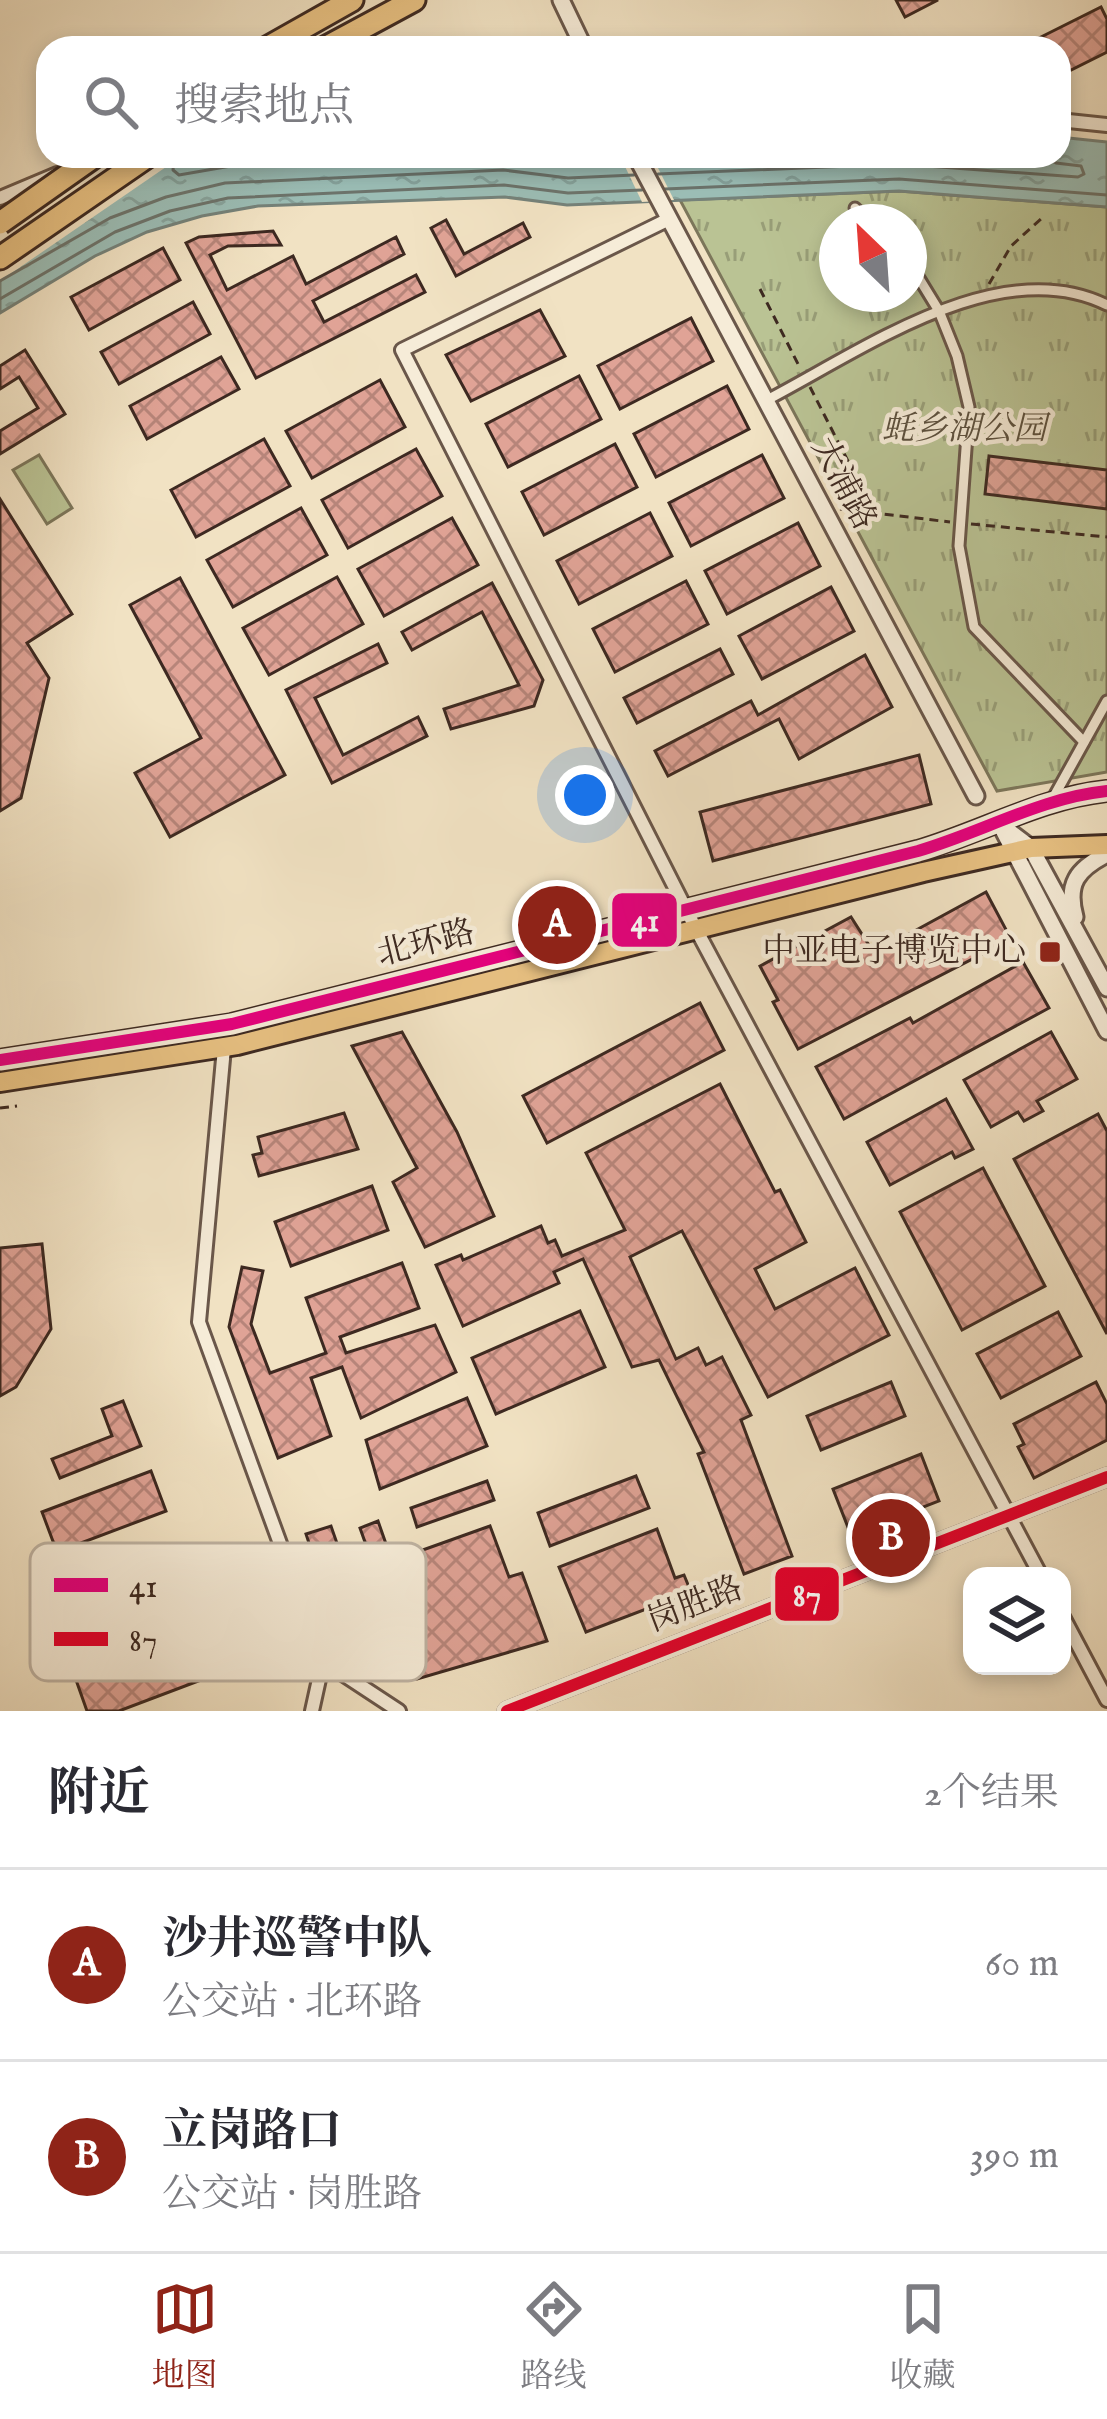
<!DOCTYPE html>
<html lang="zh">
<meta charset="utf-8">
<style>
body{margin:0;font-family:"IM FELL English","Noto Serif SC",serif;background:#f7f7f7;color:#2b2b33}
.controls{position:absolute;right:36px;bottom:36px;display:grid;overflow:hidden;border-radius:24px;box-shadow:0 6px 18px #0003}
.controls button{width:108px;height:108px;display:grid;place-items:center;padding:0;border:0;border-bottom:3px solid #e1e1e2;background:#fff;color:#2b2b33;font:60px sans-serif}
.compass{position:absolute;left:819px;top:204px;width:108px;height:108px;border-radius:50%;background:#fff;box-shadow:0 6px 18px #0003;rotate:335deg}
.you{position:absolute;left:585px;top:795px;width:42px;height:42px;margin:-30px;border:9px solid #fff;border-radius:50%;background:#1a73e8;box-shadow:0 0 0 18px #1a73e833}
.badge{display:grid;place-items:center;width:78px;height:78px;border-radius:50%;background:#8f2418;color:#fff;font-size:39px;font-weight:700}
.pin{position:absolute;translate:-50% -50%;border:6px solid #fff;box-shadow:0 3px 12px #0006}
.list{margin:0;padding:0;list-style:none}
h2{display:flex;justify-content:space-between;align-items:center;height:156px;margin:0;padding:0 48px;font-size:51px}
h2 small{font-size:39px;font-weight:400;color:#7c7c81}
.list li{display:grid;grid-template-columns:78px 1fr auto;gap:36px;align-items:center;box-sizing:border-box;height:192px;padding:0 48px;border-top:3px solid #e1e1e2}
.list b{display:block;font-size:45px;white-space:nowrap}
.list p{margin:0;font-size:39px;white-space:nowrap;color:#7c7c81}
.list em{font-size:39px;font-style:normal;color:#7c7c81}
.icon{flex:none;width:66px;height:66px;fill:none;stroke:currentColor;stroke-width:2;stroke-linecap:round;stroke-linejoin:round}
.map{position:relative;flex:none;width:1107px;height:1711px;overflow:hidden}
.search{position:absolute;background:#fff;box-shadow:0 6px 18px #0003;left:36px;right:36px;top:36px;height:132px;display:flex;align-items:center;gap:30px;box-sizing:border-box;padding:0 42px;border-radius:36px;color:#7c7c81;font-size:45px}
.sheet{height:540px;background:#fff}
nav{display:flex;justify-content:space-around;align-items:center;box-sizing:border-box;height:168px;border-top:3px solid #e1e1e2;background:#fff;font-size:33px;color:#7c7c81}
nav a{display:grid;justify-items:center;gap:6px}
nav .on{color:#8f2418}
.map>svg:first-child{display:block}
.green{fill:#bac394;stroke:#7c765a;stroke-width:3}
.park{fill:url(#park-tufts);stroke:#7c765a;stroke-width:3;fill-rule:evenodd}
.water{fill:url(#water-ripples);stroke:#75827a;stroke-width:3}
.pier{fill:#f1e2c3}
.lines{fill:none;stroke-linecap:round;stroke-linejoin:round}
.shore{stroke:#6c736b;stroke-width:3}
.building{fill:url(#building-cross-hatch);stroke:#3d2921;stroke-width:3}
.pedestrian-casing{stroke:#6a574a;stroke-width:15}
.minor-casing{stroke:#6a574a;stroke-width:18}
.tertiary-casing{stroke:#6a574a;stroke-width:21}
.primary-casing{stroke:#3d2921;stroke-width:24}
.motorway-casing{stroke:#3d2921;stroke-width:27}
.path{stroke:#3d2921;stroke-width:3;stroke-dasharray:9 6;stroke-linecap:butt}
.pedestrian{stroke:#f6ecd8;stroke-width:9}
.minor{stroke:#f6ecd8;stroke-width:12}
.tertiary{stroke:#f6ecd8;stroke-width:15}
.primary{stroke:#e8c182;stroke-width:18}
.motorway{stroke:#e8c182;stroke-width:21}
.motorway-bridge-casing{stroke:#3d2921;stroke-width:27;stroke-linecap:butt}
.motorway-bridge{stroke:#e8c182;stroke-width:21}
.bus-1-casing{stroke:#f6ecd8;stroke-width:21}
.bus-2-casing{stroke:#f6ecd8;stroke-width:21}
.bus-1{stroke:#e5007d;stroke-width:12}
.bus-2{stroke:#e4002b;stroke-width:12}
.poi-dot{fill:#8f2418;stroke:#f6ecd8;stroke-width:4.5}
.labels{text-anchor:middle;dominant-baseline:central;stroke-width:9;stroke-linejoin:round;paint-order:stroke}
.park-label{font-size:33px;font-style:italic;fill:#5c503e;stroke:#f6ecd8}
.street-label{font-size:33px;fill:#3d2921;stroke:#f6ecd8}
.poi-label{font-size:33px;fill:#3d2921;stroke:#f6ecd8;text-anchor:end}
.key{fill:#f6ecd8;stroke:#beb2a1;stroke-width:3}
.key-label{font-size:33px;fill:#3d2921}
.line-badge{stroke:#f6ecd8;stroke-width:4.5}
.badge-label{font-size:33px;text-anchor:middle;font-weight:bold;fill:#fff}
</style>
<div class="map">
<svg width="1107" height="1711" viewBox="0 0 1107 1711">
<defs>
<pattern id="park-tufts" width="24" height="20" patternUnits="userSpaceOnUse" patternTransform="scale(3)"><rect width="24" height="20" fill="#bac394"/><path d="M3 7l-1-3M5 7V3M7 7l1-3M15 17l-1-3M17 17v-4M19 17l1-3" fill="none" stroke="#989e78"/></pattern>
<pattern id="water-ripples" width="26" height="14" patternUnits="userSpaceOnUse" patternTransform="scale(3)"><rect width="26" height="14" fill="#9bbdb5"/><path d="M2 4q2-2 4 0t4 0M15 11q2-2 4 0t4 0" fill="none" stroke="#86a29b"/></pattern>
<pattern id="building-cross-hatch" width="8" height="8" patternUnits="userSpaceOnUse" patternTransform="scale(3)"><rect width="8" height="8" fill="#e0a396"/><path d="M0 0l8 8M0 8l8-8" fill="none" stroke="#b7857a"/></pattern>
</defs>
<rect width="100%" height="100%" fill="#f1e2c3"/>
<filter id="stains"><feTurbulence type="fractalNoise" baseFrequency=".00167" numOctaves="4"/><feColorMatrix values="0 0 0 0 .2 0 0 0 0 .09 0 0 0 0 .02 0 0 0 .5 -.17"/></filter>
<radialGradient id="worn" r=".72"><stop offset=".6" stop-color="#630" stop-opacity="0"/><stop offset="1" stop-color="#630" stop-opacity=".3"/></radialGradient>
<path class="green" d="M39 455 72 508 47 524 13 470Z"/>
<path class="park" d="M899 191 1107 207V772L997 791 680 200ZM837 222H909V294H837Z"/>
<path class="water" d="M1059 137 1107 142V207L899 191 567 205 505 197 258 206 202 216 147 232 95 256 0 313V207L153 156H1059Z"/>
<g class="pier">
<path d="M126 156H182L0 281V200Z"/>
<path d="M620 156H652L674 200 642 202Z"/>
</g>
<g class="lines">
<g class="shore">
<path d="M174 156 173 170 179 175 254 162 406 156"/>
<path d="M658 174 899 164 1078 177 1084 174 1081 166 1056 163 1042 156"/>
<path d="M665 189 899 179 1107 195"/>
<path d="M0 281 110 218 166 197 225 183 503 170 568 178 634 175"/>
<path d="M0 299 115 232 170 211 228 198 504 185 568 193 642 190"/>
</g>
</g>
<g class="building">
<path d="M896 0H938L905 17Z"/>
<path d="M1101 7 1107 19V52L1059 76V48H1019Z"/>
<path d="M446 220 464 254 523 223 530 237 456 276 431 228Z"/>
<path d="M273 231 281 245 228 246 210 255 227 290 293 256 306 284 396 237 404 254 313 301 324 322 416 275 425 292 256 378 186 243 199 237Z"/>
<path d="M163 248 180 280 89 330 71 297Z"/>
<path d="M193 302 210 334 119 384 101 352Z"/>
<path d="M540 310 565 356 471 401 446 355Z"/>
<path d="M691 318 713 361 620 409 598 366Z"/>
<path d="M25 350 65 414 0 454V431L38 408 19 377 0 389V366Z"/>
<path d="M221 357 239 389 147 439 130 406Z"/>
<path d="M579 376 601 419 508 467 486 424Z"/>
<path d="M380 380 405 427 312 478 286 431Z"/>
<path d="M727 386 749 429 656 477 634 434Z"/>
<path d="M264 439 290 486 196 537 171 490Z"/>
<path d="M615 444 637 487 544 535 522 492Z"/>
<path d="M416 449 442 496 348 548 322 500Z"/>
<path d="M762 455 784 498 691 546 669 503Z"/>
<path d="M989 456 1107 470V509L985 494Z"/>
<path d="M0 499 72 614 27 643 49 678 21 798 0 811Z"/>
<path d="M301 508 327 555 233 607 207 560Z"/>
<path d="M650 513 672 556 579 604 557 561Z"/>
<path d="M452 518 478 565 384 616 358 569Z"/>
<path d="M798 523 820 566 727 614 705 571Z"/>
<path d="M337 577 363 624 269 675 243 628Z"/>
<path d="M180 578 285 775 170 837 135 773 201 738 130 605Z"/>
<path d="M686 581 708 624 615 672 593 629Z"/>
<path d="M492 583 543 680 534 706 451 729 444 709 519 685 482 612 412 650 402 632Z"/>
<path d="M831 587 854 631 762 679 739 636Z"/>
<path d="M378 644 387 663 315 698 343 755 418 717 427 736 332 783 286 690Z"/>
<path d="M720 649 733 674 637 723 624 698Z"/>
<path d="M865 655 892 707 799 759 779 719 668 776 655 751 751 701 758 715Z"/>
<path d="M919 755 931 804 713 861 700 812Z"/>
<path d="M986 892 1011 939 798 1049 773 1002 778 1000 760 966 851 917 874 953Z"/>
<path d="M1023 962 1049 1008 844 1119 816 1067 910 1018 913 1023Z"/>
<path d="M700 1003 724 1050 547 1143 523 1096Z"/>
<path d="M402 1032 457 1132 494 1216 425 1247 393 1182 417 1168 352 1046Z"/>
<path d="M1051 1032 1077 1079 1037 1101 1043 1111 1024 1121 1018 1112 991 1127 964 1080Z"/>
<path d="M720 1084 775 1192 780 1190 806 1242 755 1269 775 1309 855 1268 889 1335 768 1397 682 1231 630 1257 676 1359 698 1348 706 1365 722 1357 751 1415 741 1420 792 1556 744 1574 698 1454 704 1452 659 1360 632 1367 583 1259 554 1272 559 1283 463 1326 436 1265 461 1255 463 1260 541 1226 548 1243 555 1240 562 1256 625 1230 586 1153Z"/>
<path d="M946 1099 973 1149 955 1158 952 1152 890 1185 867 1142Z"/>
<path d="M344 1113 358 1149 259 1176 253 1155 262 1153 258 1137Z"/>
<path d="M1098 1114 1107 1131V1334L1014 1159Z"/>
<path d="M983 1168 1045 1286 962 1330 900 1212Z"/>
<path d="M372 1186 388 1230 291 1266 275 1222Z"/>
<path d="M42 1244 51 1329 16 1387 0 1396V1248Z"/>
<path d="M402 1263 419 1308 340 1337 346 1353 435 1325 456 1372 361 1418 342 1367 311 1378 331 1436 278 1458 229 1327 242 1267 263 1271 251 1324 270 1373 326 1353 306 1298Z"/>
<path d="M580 1311 605 1367 496 1414 472 1358Z"/>
<path d="M1058 1312 1081 1356 1001 1398 977 1354Z"/>
<path d="M891 1382 905 1416 821 1450 807 1416Z"/>
<path d="M1096 1382 1107 1404V1440L1034 1478 1018 1447 1024 1444 1014 1424Z"/>
<path d="M467 1398 487 1446 380 1489 366 1440Z"/>
<path d="M123 1401 141 1446 60 1478 52 1459 112 1436 102 1409Z"/>
<path d="M921 1454 939 1501 851 1535 833 1489Z"/>
<path d="M151 1471 166 1511 57 1552 42 1512Z"/>
<path d="M636 1476 649 1508 550 1546 538 1513Z"/>
<path d="M487 1481 494 1500 417 1527 411 1508Z"/>
<path d="M378 1521 392 1561 490 1526 509 1577 522 1573 547 1641 417 1679 389 1678 367 1667 341 1641 306 1534 331 1526 365 1624 391 1615 360 1528Z"/>
<path d="M657 1529 675 1578 684 1575 691 1592 586 1632 559 1567Z"/>
<path d="M215 1628 230 1669 119 1711H87L76 1680Z"/>
</g>
<g class="lines">
<g class="pedestrian-casing">
<g id="pedestrian">
<path d="M855 208 869 222"/>
<path d="M909 262 939 311 957 356 969 407 959 546 974 627 1084 742"/>
<path d="M765 401C860 352 999 251 1107 305"/>
<path d="M1052 800 1107 701"/>
</g>
</g>
<g class="minor-casing">
<g id="minor">
<path d="M1059 120 1107 125"/>
<path d="M0 198 57 174"/>
<path d="M667 220 402 350 696 929 1041 1576"/>
<path d="M224 1048 199 1322 323 1661"/>
<path d="M1062 1615 1107 1700"/>
<path d="M312 1711 323 1661 399 1711"/>
</g>
</g>
<g class="tertiary-casing">
<g id="tertiary">
<path d="M561 0 584 48"/>
<path d="M636 156 976 796"/>
<path d="M1000 824 1107 1031"/>
<path d="M1002 826 1031 848 1107 988"/>
<path d="M1075 917C1066 884 1077 869 1107 854"/>
<path d="M507 1711 1107 1477"/>
</g>
</g>
<g class="primary-casing">
<g id="primary">
<path d="M0 1060 232 1024 918 851C983 832 1040 798 1107 791"/>
<path d="M0 1082 237 1045 923 872 1031 848 1107 845"/>
</g>
</g>
<g class="motorway-casing">
<g id="motorway">
<path d="M267 48 352 0"/>
<path d="M325 48 414 0"/>
<path d="M0 258 148 156"/>
</g>
</g>
<g class="path">
<path d="M989 284 1011 246 1041 219"/>
<path d="M760 289 800 368"/>
<path d="M810 387 874 512"/>
<path d="M840 509 950 522"/>
<path d="M971 524 1107 537"/>
<path d="M0 1108 17 1106"/>
</g>
<use href="#pedestrian" class="pedestrian"/>
<use href="#minor" class="minor"/>
<use href="#tertiary" class="tertiary"/>
<use href="#primary" class="primary"/>
<use href="#motorway" class="motorway"/>
<g class="motorway-bridge-casing">
<path id="motorway-bridge" d="M0 223 95 156"/>
</g>
<use href="#motorway-bridge" class="motorway-bridge"/>
<g class="bus-1-casing">
<path id="bus-1" d="M0 1060 232 1024 918 851C983 832 1040 798 1107 791"/>
</g>
<g class="bus-2-casing">
<path id="bus-2" d="M507 1711 1107 1477"/>
</g>
<use href="#bus-1" class="bus-1"/>
<use href="#bus-2" class="bus-2"/>
</g>
<rect class="poi-dot" x="1038" y="940" width="24" height="24" rx="6"/>
<g class="labels">
<g class="park-label">
<text x="964" y="430">蚝乡湖公园</text>
</g>
<g class="street-label">
<text transform="translate(843 484) rotate(62)">大浦路</text>
<text transform="translate(426 944) rotate(-14)">北环路</text>
<text transform="translate(695 1605) rotate(-21)">岗胜路</text>
</g>
<g class="poi-label">
<text x="1026" y="952">中亚电子博览中心</text>
</g>
</g>
<rect x="30" y="1543" width="396" height="138" rx="18" class="key"/>
<rect x="54" y="1578" width="54" height="14" fill="#e5007d"/>
<rect x="54" y="1632" width="54" height="14" fill="#e4002b"/>
<g class="key-label">
<text x="129" y="1597">41</text>
<text x="129" y="1651">87</text>
</g>
<g class="line-badge">
<rect x="610" y="891" width="69" height="58" rx="12" fill="#e5007d"/>
<rect x="773" y="1565" width="68" height="58" rx="12" fill="#e4002b"/>
</g>
<g class="badge-label">
<text x="645" y="931">41</text>
<text x="807" y="1606">87</text>
</g>
<rect width="100%" height="100%" filter="url(#stains)"/>
<rect width="100%" height="100%" fill="url(#worn)"/>
</svg>
<div class="controls">
<button><svg class="icon" aria-label="layers" viewBox="0 0 24 24"><path d="M12 4l9 5-9 5-9-5zM3 14l9 5 9-5"/></svg></button>
</div>
<svg class="compass" viewBox="-18 -18 36 36"><path d="M0-13l5 13h-10z" fill="#e53935"/><path d="M0 13l5-13h-10z" fill="#7c7c81"/></svg>
<div class="you"></div>
<div class="pin badge" style="left:557px;top:925px">A</div>
<div class="pin badge" style="left:891px;top:1538px">B</div>
<div class="search"><svg class="icon" aria-label="search" viewBox="0 0 24 24"><circle cx="10" cy="10" r="6"/><path d="M15 15l6 6"/></svg>搜索地点</div>
</div>
<section class="sheet">
<h2>附近<small>2个结果</small></h2>
<ul class="list">
<li><span class="badge">A</span><div><b>沙井巡警中队</b><p>公交站 · 北环路</p></div><em>60 m</em></li>
<li><span class="badge">B</span><div><b>立岗路口</b><p>公交站 · 岗胜路</p></div><em>390 m</em></li>
</ul>
</section>
<nav>
<a class="on"><svg class="icon" aria-label="map" viewBox="0 0 24 24"><path d="M3 6l6-2 6 2 6-2v14l-6 2-6-2-6 2zM9 4v14M15 6v14"/></svg>地图</a>
<a><svg class="icon" aria-label="directions" viewBox="0 0 24 24"><path d="M12 3l9 9-9 9-9-9zM9 14v-3h6M13 9l2 2-2 2"/></svg>路线</a>
<a><svg class="icon" aria-label="saved" viewBox="0 0 24 24"><path d="M7 4h10v16l-5-4-5 4z"/></svg>收藏</a>
</nav>
